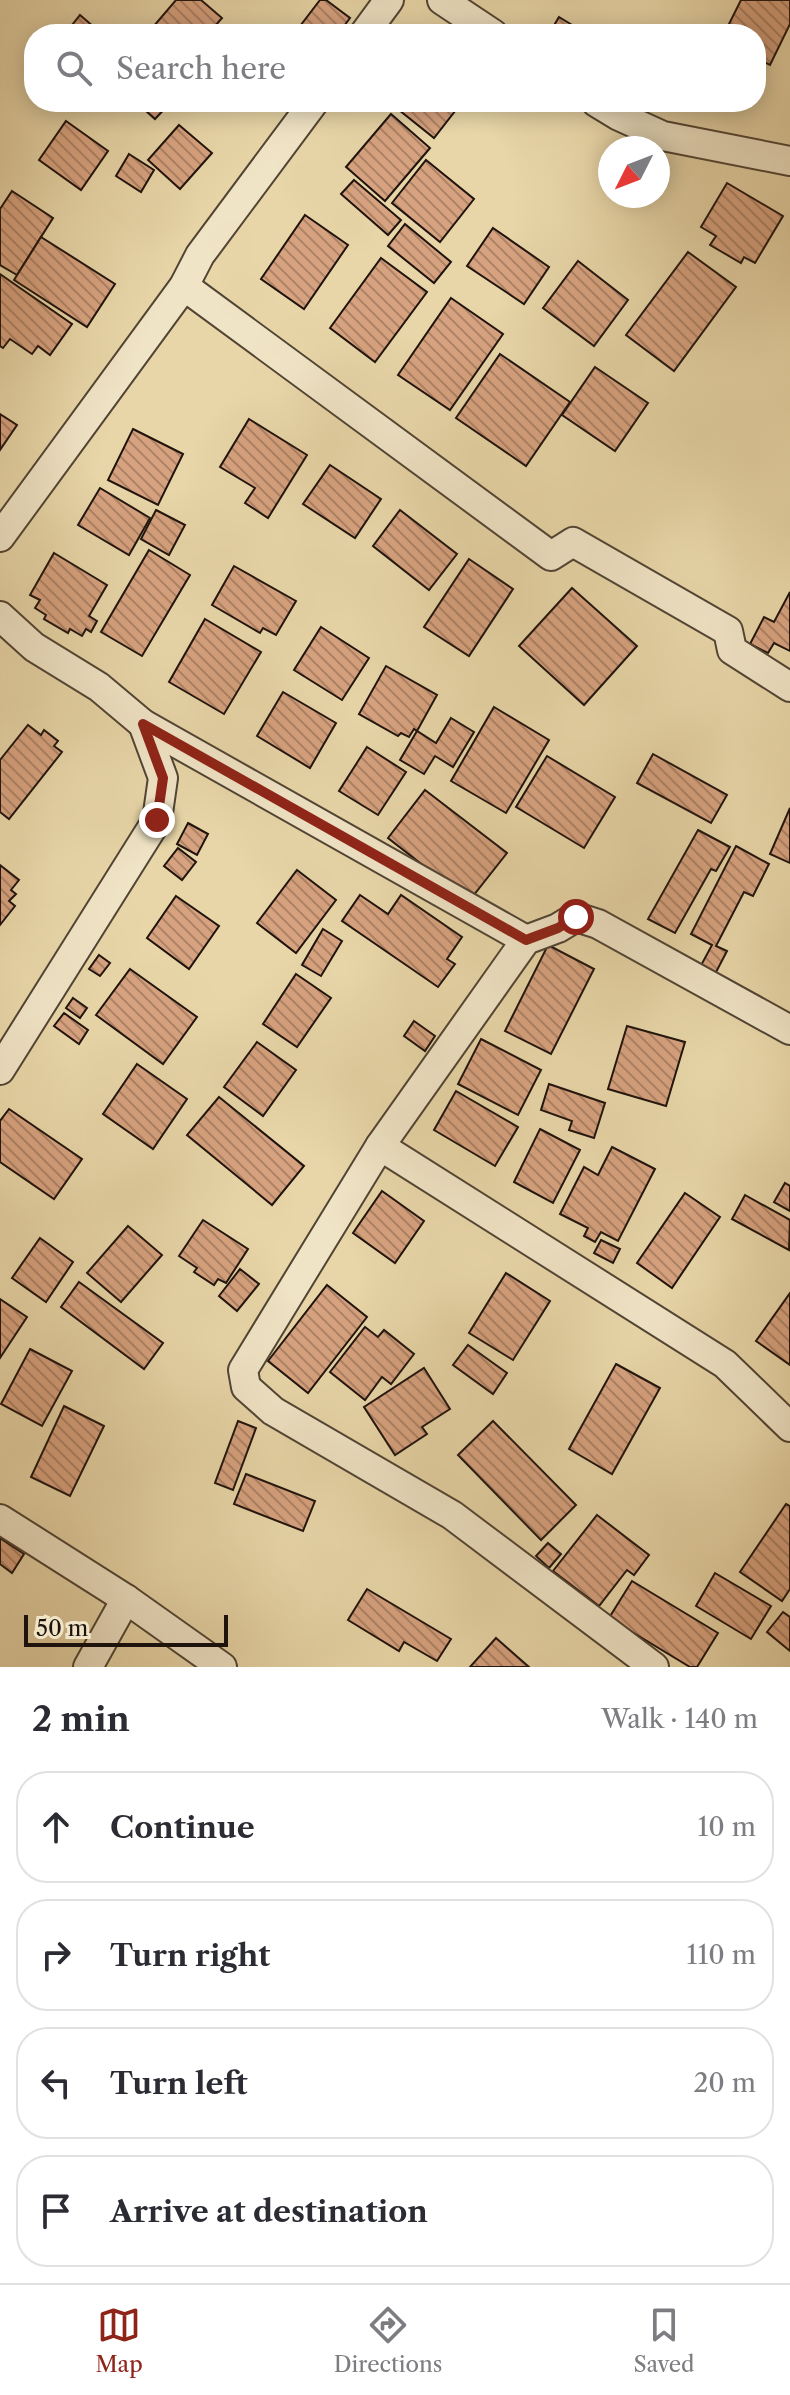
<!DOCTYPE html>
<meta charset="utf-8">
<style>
body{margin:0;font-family:"Libre Caslon Text",serif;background:#f2f2f3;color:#2b2b33}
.compass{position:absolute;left:598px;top:136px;width:72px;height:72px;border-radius:50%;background:#fff;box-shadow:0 4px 20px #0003;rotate:228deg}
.scale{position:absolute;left:24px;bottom:20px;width:204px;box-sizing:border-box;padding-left:8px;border:4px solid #1f130d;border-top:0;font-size:22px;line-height:28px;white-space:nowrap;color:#1f130d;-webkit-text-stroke:6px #f0e4c6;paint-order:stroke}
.stop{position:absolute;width:24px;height:24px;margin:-18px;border:6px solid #8f2418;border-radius:50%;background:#fff}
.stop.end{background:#8f2418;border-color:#fff;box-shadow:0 2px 8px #0008}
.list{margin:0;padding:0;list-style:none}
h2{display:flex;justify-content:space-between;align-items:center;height:104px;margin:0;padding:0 32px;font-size:34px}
h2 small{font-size:26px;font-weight:400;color:#7c7c81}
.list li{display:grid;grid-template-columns:52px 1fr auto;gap:24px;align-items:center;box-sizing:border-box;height:112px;margin:0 16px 16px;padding:0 16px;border:2px solid #e1e1e2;border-radius:32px}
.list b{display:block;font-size:30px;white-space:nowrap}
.list em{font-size:26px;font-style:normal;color:#7c7c81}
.icon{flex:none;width:44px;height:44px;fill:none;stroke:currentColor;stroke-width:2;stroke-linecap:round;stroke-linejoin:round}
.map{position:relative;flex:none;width:790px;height:1667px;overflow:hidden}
.search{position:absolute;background:#fff;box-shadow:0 4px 20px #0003;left:24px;right:24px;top:24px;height:88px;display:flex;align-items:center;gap:20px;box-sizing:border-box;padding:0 28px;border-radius:32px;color:#7c7c81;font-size:30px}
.sheet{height:616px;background:#fff}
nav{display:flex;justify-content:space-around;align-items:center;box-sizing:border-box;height:112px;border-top:2px solid #e1e1e2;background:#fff;font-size:22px;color:#7c7c81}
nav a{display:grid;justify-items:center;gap:4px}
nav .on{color:#8f2418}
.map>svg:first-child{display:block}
.building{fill:url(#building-back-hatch);stroke:#1f130d;stroke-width:2}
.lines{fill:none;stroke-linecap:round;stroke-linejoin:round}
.street-casing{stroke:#514434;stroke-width:32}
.street{stroke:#f0e4c6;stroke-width:28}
.route{stroke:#8f2418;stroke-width:10}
</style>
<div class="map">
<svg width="790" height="1667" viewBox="0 0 790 1667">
<defs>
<pattern id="building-back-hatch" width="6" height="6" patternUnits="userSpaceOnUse" patternTransform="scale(2)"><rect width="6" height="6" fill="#d7a27f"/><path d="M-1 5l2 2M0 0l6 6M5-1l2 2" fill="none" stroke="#ae8366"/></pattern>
</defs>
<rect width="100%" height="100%" fill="#e8d6a8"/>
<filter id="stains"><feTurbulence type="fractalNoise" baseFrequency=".0025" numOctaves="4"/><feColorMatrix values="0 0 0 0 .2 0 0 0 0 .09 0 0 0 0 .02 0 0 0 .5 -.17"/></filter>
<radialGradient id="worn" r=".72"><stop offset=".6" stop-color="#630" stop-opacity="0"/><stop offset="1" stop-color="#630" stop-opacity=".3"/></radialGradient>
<g class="building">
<path d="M176 0H201L222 18 208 34H147Z"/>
<path d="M320 0H326L350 18 338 34H294Z"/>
<path d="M741 0H790V24L770 65 756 58V34H724Z"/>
<path d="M80 15 102 34H65Z"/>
<path d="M559 17 587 34H549Z"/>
<path d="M136 102H171L155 119Z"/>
<path d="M389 102H454L459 106 434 138Z"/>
<path d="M391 114 430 148 385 201 346 167Z"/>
<path d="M66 121 108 151 81 190 39 160Z"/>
<path d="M179 125 212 153 180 189 148 160Z"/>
<path d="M129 154 154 170 141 192 116 176Z"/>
<path d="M426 160 474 199 440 242 392 203Z"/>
<path d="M354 180 401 220 388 235 341 194Z"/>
<path d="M727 183 783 216 755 263 744 257 741 263 710 245 716 236 701 227Z"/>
<path d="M12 191 53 218 17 275 0 265V209Z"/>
<path d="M305 215 348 245 304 309 261 279Z"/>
<path d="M405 224 451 262 434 283 388 246Z"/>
<path d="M493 228 549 267 524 304 467 266Z"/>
<path d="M41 237 115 284 87 327 14 280Z"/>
<path d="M688 252 736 287 674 371 626 335Z"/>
<path d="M381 258 427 292 375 362 330 328Z"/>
<path d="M578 261 628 300 594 346 543 308Z"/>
<path d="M0 274 72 324 50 355 38 346 32 354 10 339 3 348 0 346Z"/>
<path d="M451 298 503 334 450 410 398 375Z"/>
<path d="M500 354 570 402 526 466 456 418Z"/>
<path d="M595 367 648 403 615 451 562 415Z"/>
<path d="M0 414 17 425 0 450Z"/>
<path d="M249 419 307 455 268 518 245 503 255 488 220 467Z"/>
<path d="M133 429 183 454 158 505 108 480Z"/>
<path d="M330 465 381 499 355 538 303 504Z"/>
<path d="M100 488 150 518 129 555 78 525Z"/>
<path d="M156 510 185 525 169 555 141 539Z"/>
<path d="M400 510 457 554 429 590 373 546Z"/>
<path d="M149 550 190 575 142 656 101 632Z"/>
<path d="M54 553 107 585 89 616 97 621 91 632 86 629 82 636 70 629 68 633 44 619 46 615 35 608 40 600 30 595Z"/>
<path d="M469 559 513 589 469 656 424 627Z"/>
<path d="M234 566 296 601 276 635 263 628 260 633 212 605Z"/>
<path d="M572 588 637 646 584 705 519 646Z"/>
<path d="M790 592V651L774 643 768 653 750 644 764 617 774 622Z"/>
<path d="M205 619 261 652 224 714 169 682Z"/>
<path d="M321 627 369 658 342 700 294 670Z"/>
<path d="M386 666 437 695 417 731 414 729 409 737 401 733 398 736 359 714Z"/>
<path d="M283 692 336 723 310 768 257 736Z"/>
<path d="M494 707 549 740 506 813 451 781Z"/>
<path d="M451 718 474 732 453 767 435 756 424 774 400 760 417 731 436 743Z"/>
<path d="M28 725 41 735 44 730 58 741 54 746 62 752 9 819 0 812V760Z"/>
<path d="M367 747 406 772 378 815 339 791Z"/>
<path d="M653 754 727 795 711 823 637 783Z"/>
<path d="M547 756 615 797 584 848 516 807Z"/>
<path d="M425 790 507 853 469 901 388 838Z"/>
<path d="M790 808V863L770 854Z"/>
<path d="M188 823 208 834 197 855 177 844Z"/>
<path d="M698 830 730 847 716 871 711 869 675 933 648 919Z"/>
<path d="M736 846 769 864 753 896 744 892 716 946 727 951 713 978 698 971 712 945 691 934Z"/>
<path d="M178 848 196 862 182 880 164 866Z"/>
<path d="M0 865 19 880 11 890 16 894 9 901 15 906 0 925Z"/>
<path d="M297 870 336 900 296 953 257 923Z"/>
<path d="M360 895 388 914 401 895 462 937 447 959 455 964 438 987 342 921Z"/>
<path d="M176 896 219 926 189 969 147 938Z"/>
<path d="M323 929 342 941 321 976 302 965Z"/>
<path d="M548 945 594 969 551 1054 505 1031Z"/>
<path d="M99 955 110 963 100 976 89 969Z"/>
<path d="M130 969 197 1017 163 1064 96 1015Z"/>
<path d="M296 974 331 998 297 1047 263 1024Z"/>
<path d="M73 998 87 1008 80 1018 66 1008Z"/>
<path d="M64 1013 88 1030 79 1044 54 1026Z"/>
<path d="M414 1021 435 1036 425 1051 404 1036Z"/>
<path d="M627 1026 685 1042 666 1106 608 1089Z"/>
<path d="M481 1039 541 1070 518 1115 458 1084Z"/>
<path d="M257 1042 296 1070 263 1116 224 1087Z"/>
<path d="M137 1064 187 1099 153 1149 103 1114Z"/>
<path d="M549 1084 605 1103 594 1138 569 1130 572 1121 541 1110Z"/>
<path d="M456 1091 518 1127 495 1166 434 1130Z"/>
<path d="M219 1097 304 1166 272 1205 187 1135Z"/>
<path d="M9 1109 82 1159 54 1199 0 1162V1121Z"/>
<path d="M540 1129 580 1150 553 1203 514 1182Z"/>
<path d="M612 1147 655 1169 618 1241 601 1232 595 1242 584 1236 588 1228 560 1214 584 1167 598 1175Z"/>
<path d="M785 1183 790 1186V1211L774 1202Z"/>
<path d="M382 1191 424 1221 395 1263 353 1233Z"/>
<path d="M685 1193 720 1217 672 1288 637 1263Z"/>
<path d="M745 1195 790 1220 789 1250 732 1219Z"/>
<path d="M203 1220 248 1249 226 1283 218 1279 214 1285 194 1272 197 1268 179 1256Z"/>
<path d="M128 1226 162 1255 121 1302 87 1273Z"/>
<path d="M40 1238 73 1262 46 1302 12 1278Z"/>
<path d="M601 1240 620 1249 613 1263 594 1253Z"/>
<path d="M240 1269 259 1284 237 1311 219 1296Z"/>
<path d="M506 1273 550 1301 513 1360 469 1333Z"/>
<path d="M79 1282 163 1343 144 1369 61 1307Z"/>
<path d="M327 1285 367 1317 308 1393 268 1361Z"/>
<path d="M790 1293V1365L756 1341Z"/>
<path d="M0 1299 27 1317 0 1358Z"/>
<path d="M365 1327 378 1337 384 1330 414 1354 391 1384 382 1377 365 1400 330 1372Z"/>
<path d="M468 1345 507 1373 493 1394 453 1365Z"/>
<path d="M30 1349 72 1371 42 1426 1 1404Z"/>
<path d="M616 1364 660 1388 612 1474 569 1449Z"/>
<path d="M424 1368 450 1409 422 1427 427 1434 395 1455 364 1407Z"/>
<path d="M64 1406 104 1426 70 1496 31 1477Z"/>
<path d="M238 1421 256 1428 233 1490 215 1483Z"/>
<path d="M493 1421 576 1505 541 1540 458 1455Z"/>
<path d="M246 1474 315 1501 303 1531 234 1504Z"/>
<path d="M786 1504 790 1506V1589L782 1601 740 1572Z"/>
<path d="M597 1515 649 1555 634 1575 627 1570 599 1606 553 1571Z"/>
<path d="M0 1538 24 1554 12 1573 0 1564Z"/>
<path d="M548 1543 561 1554 549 1568 536 1556Z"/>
<path d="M715 1573 771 1606 751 1639 696 1606Z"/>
<path d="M632 1581 718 1633 697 1667H690L609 1618Z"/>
<path d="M367 1589 451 1639 437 1661 404 1642 399 1651 348 1620Z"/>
<path d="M783 1612 790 1617V1651L767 1632Z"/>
<path d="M496 1638 529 1667H470Z"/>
</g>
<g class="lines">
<g class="street-casing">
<g id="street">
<path d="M442 0 493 34"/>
<path d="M364 34 389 0"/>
<path d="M596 102 619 116 663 136 790 161"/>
<path d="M184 286 551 556 573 542 728 631 732 650 790 687"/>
<path d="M0 537 184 286 200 255 314 102"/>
<path d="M0 616 34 647 99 687 143 724 526 940"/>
<path d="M0 1070 157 820 163 778 143 724"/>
<path d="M380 1146 725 1364 790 1427"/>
<path d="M0 1519 126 1599 222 1667"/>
<path d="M88 1667 126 1599"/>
<path d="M654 1667 452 1515 273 1411 246 1387 243 1370 380 1146 526 940 558 928 576 917 598 924 790 1030"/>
</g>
</g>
<use href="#street" class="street"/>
</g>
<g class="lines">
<path class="route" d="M157 820 163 778 143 724 526 940 558 928 576 917"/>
</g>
<rect width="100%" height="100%" filter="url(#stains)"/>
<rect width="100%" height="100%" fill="url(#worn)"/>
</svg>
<svg class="compass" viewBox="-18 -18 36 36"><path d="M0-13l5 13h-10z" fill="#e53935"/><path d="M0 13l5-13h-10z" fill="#7c7c81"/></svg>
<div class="scale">50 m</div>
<div class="stop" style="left:576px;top:917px"></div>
<div class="stop end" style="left:157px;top:820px"></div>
<div class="search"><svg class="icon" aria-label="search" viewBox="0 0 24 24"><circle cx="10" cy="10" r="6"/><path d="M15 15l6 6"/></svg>Search here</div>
</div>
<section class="sheet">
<h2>2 min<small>Walk · 140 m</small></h2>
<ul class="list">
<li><svg class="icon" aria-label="ahead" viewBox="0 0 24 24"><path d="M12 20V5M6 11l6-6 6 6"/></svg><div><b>Continue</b></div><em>10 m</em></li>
<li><svg class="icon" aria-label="right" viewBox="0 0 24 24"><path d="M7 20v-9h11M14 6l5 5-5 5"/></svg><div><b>Turn right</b></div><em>110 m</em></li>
<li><svg class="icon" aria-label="left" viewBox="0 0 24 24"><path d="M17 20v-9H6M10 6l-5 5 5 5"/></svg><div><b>Turn left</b></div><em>20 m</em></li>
<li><svg class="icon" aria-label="arrive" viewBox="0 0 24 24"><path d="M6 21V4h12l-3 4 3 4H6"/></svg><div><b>Arrive at destination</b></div></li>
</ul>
</section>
<nav>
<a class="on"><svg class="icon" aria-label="map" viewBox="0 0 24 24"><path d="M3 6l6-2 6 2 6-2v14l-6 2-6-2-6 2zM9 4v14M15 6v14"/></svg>Map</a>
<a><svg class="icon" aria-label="directions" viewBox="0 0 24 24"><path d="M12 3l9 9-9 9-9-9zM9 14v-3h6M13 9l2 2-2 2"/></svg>Directions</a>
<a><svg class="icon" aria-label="saved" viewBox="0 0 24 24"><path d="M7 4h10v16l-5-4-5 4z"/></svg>Saved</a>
</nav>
